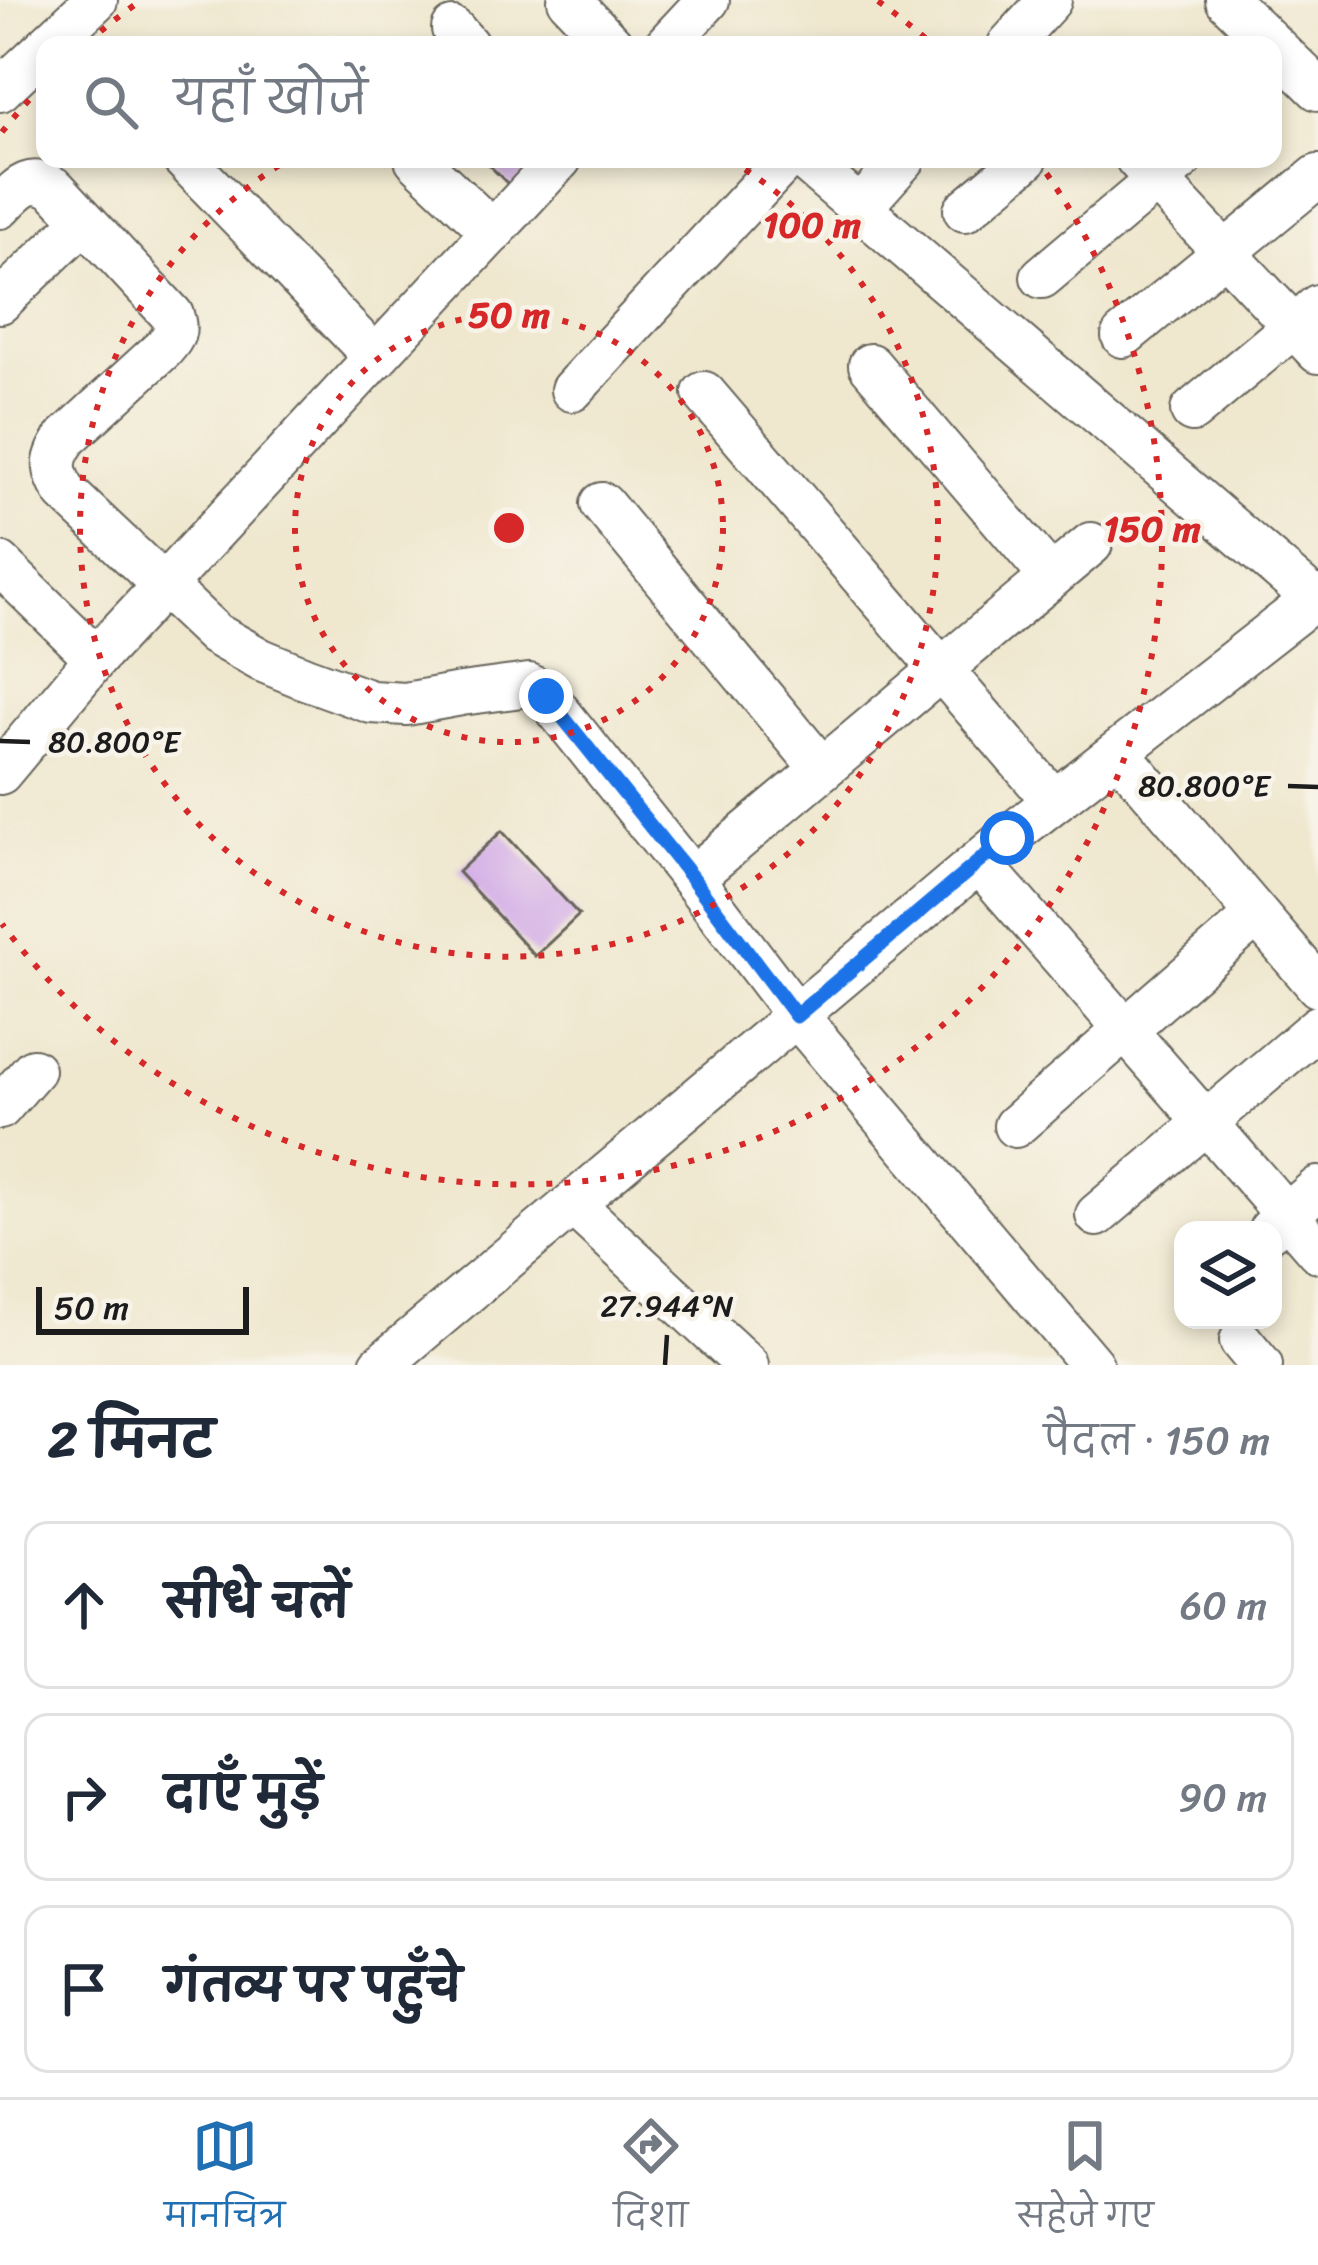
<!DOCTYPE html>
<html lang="hi">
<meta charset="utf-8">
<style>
body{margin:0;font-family:Sriracha,"Playpen Sans Deva",sans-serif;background:#f2f2f3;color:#1f2937}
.controls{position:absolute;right:36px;bottom:36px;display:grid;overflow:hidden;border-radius:24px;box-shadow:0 6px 18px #0003}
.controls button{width:108px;height:108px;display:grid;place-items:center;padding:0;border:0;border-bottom:3px solid #e0e1e3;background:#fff;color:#1f2937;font:60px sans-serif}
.scale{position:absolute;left:36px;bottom:30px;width:213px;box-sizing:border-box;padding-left:12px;border:6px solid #1c1c1c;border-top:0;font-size:33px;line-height:42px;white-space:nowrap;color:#1c1c1c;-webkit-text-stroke:9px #f7f3e8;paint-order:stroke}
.stop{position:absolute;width:36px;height:36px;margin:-27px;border:9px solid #1a73e8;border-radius:50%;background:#fff}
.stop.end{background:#1a73e8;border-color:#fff;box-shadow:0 3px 12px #0008}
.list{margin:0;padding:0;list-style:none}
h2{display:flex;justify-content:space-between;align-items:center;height:156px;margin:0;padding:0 48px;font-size:51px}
h2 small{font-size:39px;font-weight:400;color:#747a83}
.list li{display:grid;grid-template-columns:78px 1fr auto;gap:36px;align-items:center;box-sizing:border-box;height:168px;margin:0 24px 24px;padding:0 24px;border:3px solid #e0e1e3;border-radius:24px}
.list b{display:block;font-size:45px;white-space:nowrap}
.list em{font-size:39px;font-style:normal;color:#747a83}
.icon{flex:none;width:66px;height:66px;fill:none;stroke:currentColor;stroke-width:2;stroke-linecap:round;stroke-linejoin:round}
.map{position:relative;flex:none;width:1318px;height:1365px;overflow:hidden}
.search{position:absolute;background:#fff;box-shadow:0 6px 18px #0003;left:36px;right:36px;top:36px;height:132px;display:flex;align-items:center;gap:30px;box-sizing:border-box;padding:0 42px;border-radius:24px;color:#747a83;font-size:45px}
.sheet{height:732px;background:#fff}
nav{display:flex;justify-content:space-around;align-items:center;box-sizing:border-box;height:168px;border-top:3px solid #e0e1e3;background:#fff;font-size:33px;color:#747a83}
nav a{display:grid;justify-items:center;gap:6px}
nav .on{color:#1f6fb2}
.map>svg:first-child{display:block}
.building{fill:#d2abe7}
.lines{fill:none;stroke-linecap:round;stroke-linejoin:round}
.minor-casing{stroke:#66635a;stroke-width:46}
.minor{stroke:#fff;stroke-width:42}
.route{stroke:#1a73e8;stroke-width:15}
.ticks{fill:none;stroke:#1c1c1c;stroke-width:4.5}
.ring{fill:none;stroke:#d62828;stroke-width:6;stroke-dasharray:6 12}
.ticks-label{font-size:30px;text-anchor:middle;fill:#1c1c1c;stroke:#f7f3e8;stroke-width:9;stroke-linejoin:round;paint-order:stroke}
.centre{fill:#d62828;stroke:#f7f3e8;stroke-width:6}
.ring-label{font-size:36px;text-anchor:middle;font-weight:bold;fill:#d62828;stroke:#f7f3e8;stroke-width:9;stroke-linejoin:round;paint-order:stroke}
</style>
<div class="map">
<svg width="1318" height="1365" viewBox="0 0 1318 1365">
<rect width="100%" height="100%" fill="#f7f3e8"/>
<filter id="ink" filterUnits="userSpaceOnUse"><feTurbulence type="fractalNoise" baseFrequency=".00833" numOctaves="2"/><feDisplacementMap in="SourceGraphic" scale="24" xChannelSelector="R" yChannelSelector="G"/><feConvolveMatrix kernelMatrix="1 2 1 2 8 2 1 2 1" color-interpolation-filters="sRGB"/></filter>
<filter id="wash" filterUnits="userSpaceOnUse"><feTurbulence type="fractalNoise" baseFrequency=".004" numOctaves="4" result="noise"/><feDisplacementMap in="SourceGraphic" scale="48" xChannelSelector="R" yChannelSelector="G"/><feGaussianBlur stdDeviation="2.7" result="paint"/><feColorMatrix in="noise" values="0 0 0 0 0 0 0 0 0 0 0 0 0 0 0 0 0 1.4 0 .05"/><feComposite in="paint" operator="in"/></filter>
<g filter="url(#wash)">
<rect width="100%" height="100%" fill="#efe7ce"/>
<g id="blocks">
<g class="building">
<path d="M483 159H536L514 190Z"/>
<path d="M502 831 579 915 535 956 458 872Z"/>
</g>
</g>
</g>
<g filter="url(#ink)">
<use href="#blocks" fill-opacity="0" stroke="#66635a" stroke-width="3"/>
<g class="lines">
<g class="minor-casing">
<g id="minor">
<path d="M569 0 612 45"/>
<path d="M1227 0 1318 89"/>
<path d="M453 29 467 45"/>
<path d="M48 45 96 0"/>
<path d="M666 45 708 0"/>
<path d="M1009 45 1050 0"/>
<path d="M0 90 45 48"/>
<path d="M184 159 376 358"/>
<path d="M416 159 493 232"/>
<path d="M803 159 1314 599"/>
<path d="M1137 159 1318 352"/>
<path d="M0 207C19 188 29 173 55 189L172 315C178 331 174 337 163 349L67 437C51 459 51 470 65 492L215 634 261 660 305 678 371 702 406 704 461 694 529 685 546 696 692 878 797 1016 1092 1365"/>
<path d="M860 208 904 159"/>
<path d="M965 210 1026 159"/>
<path d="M1042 277 1182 159"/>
<path d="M0 302 84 221"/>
<path d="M1123 336 1318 176"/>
<path d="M870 365 1051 577"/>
<path d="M572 390 786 159"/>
<path d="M704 393 1054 801"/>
<path d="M1192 411 1318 306"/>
<path d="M602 504 822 769"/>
<path d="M0 564 96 658"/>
<path d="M1118 752 1318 986"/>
<path d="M0 773 96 658 560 159"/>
<path d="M979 862 1318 1251"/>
<path d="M692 878 1091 544"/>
<path d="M0 1108 33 1070"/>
<path d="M1015 1126 1257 915"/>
<path d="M573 1204 747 1365"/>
<path d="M1097 1215 1318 1027"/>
<path d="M1270 1230 1318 1188"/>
<path d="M1241 1341 1261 1365"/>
<path d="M381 1365 1007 838 1318 596"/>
</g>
</g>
<use href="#minor" class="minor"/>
</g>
</g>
<g class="lines" filter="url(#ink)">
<path class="route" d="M546 696 692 878 796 1016 1007 838"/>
</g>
<path class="ticks" d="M0 741 30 742M1288 786 1318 787M665 1365 667 1335"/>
<g class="ring">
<circle cx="509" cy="528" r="214"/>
<path d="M730 160A429 429 0 1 1 288 160"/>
<path d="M2 132A643 643 0 0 1 43 85M87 43A643 643 0 0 1 140 1M878 1A643 643 0 0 1 931 43M1036 159A643 643 0 0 1 2 924"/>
</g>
<g class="ticks-label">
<text x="114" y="752">80.800°E</text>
<text x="1204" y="796">80.800°E</text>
<text x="667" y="1316">27.944°N</text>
</g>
<circle cx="509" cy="528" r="18" class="centre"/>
<g class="ring-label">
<text x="812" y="237">100 m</text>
<text x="509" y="327">50 m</text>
<text x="1152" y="541">150 m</text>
</g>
</svg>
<div class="controls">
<button><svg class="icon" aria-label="layers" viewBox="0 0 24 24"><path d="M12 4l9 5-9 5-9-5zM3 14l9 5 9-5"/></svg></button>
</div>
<div class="scale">50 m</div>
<div class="stop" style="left:1007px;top:838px"></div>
<div class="stop end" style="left:546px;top:696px"></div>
<div class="search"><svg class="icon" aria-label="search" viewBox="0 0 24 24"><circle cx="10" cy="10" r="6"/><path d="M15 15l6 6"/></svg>यहाँ खोजें</div>
</div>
<section class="sheet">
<h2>2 मिनट<small>पैदल · 150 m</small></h2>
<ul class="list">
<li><svg class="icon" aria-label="ahead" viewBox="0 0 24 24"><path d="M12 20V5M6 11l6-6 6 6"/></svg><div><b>सीधे चलें</b></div><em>60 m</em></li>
<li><svg class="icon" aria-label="right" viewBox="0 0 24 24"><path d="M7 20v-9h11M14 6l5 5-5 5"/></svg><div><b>दाएँ मुड़ें</b></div><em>90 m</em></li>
<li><svg class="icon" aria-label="arrive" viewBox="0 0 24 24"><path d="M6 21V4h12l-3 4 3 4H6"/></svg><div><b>गंतव्य पर पहुँचे</b></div></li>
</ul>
</section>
<nav>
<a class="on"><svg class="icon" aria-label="map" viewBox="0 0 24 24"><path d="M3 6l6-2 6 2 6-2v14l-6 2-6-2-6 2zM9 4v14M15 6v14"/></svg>मानचित्र</a>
<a><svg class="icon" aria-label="directions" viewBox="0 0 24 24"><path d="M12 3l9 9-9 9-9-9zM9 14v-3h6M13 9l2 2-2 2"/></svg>दिशा</a>
<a><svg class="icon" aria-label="saved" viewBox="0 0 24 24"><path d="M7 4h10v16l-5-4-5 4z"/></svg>सहेजे गए</a>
</nav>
